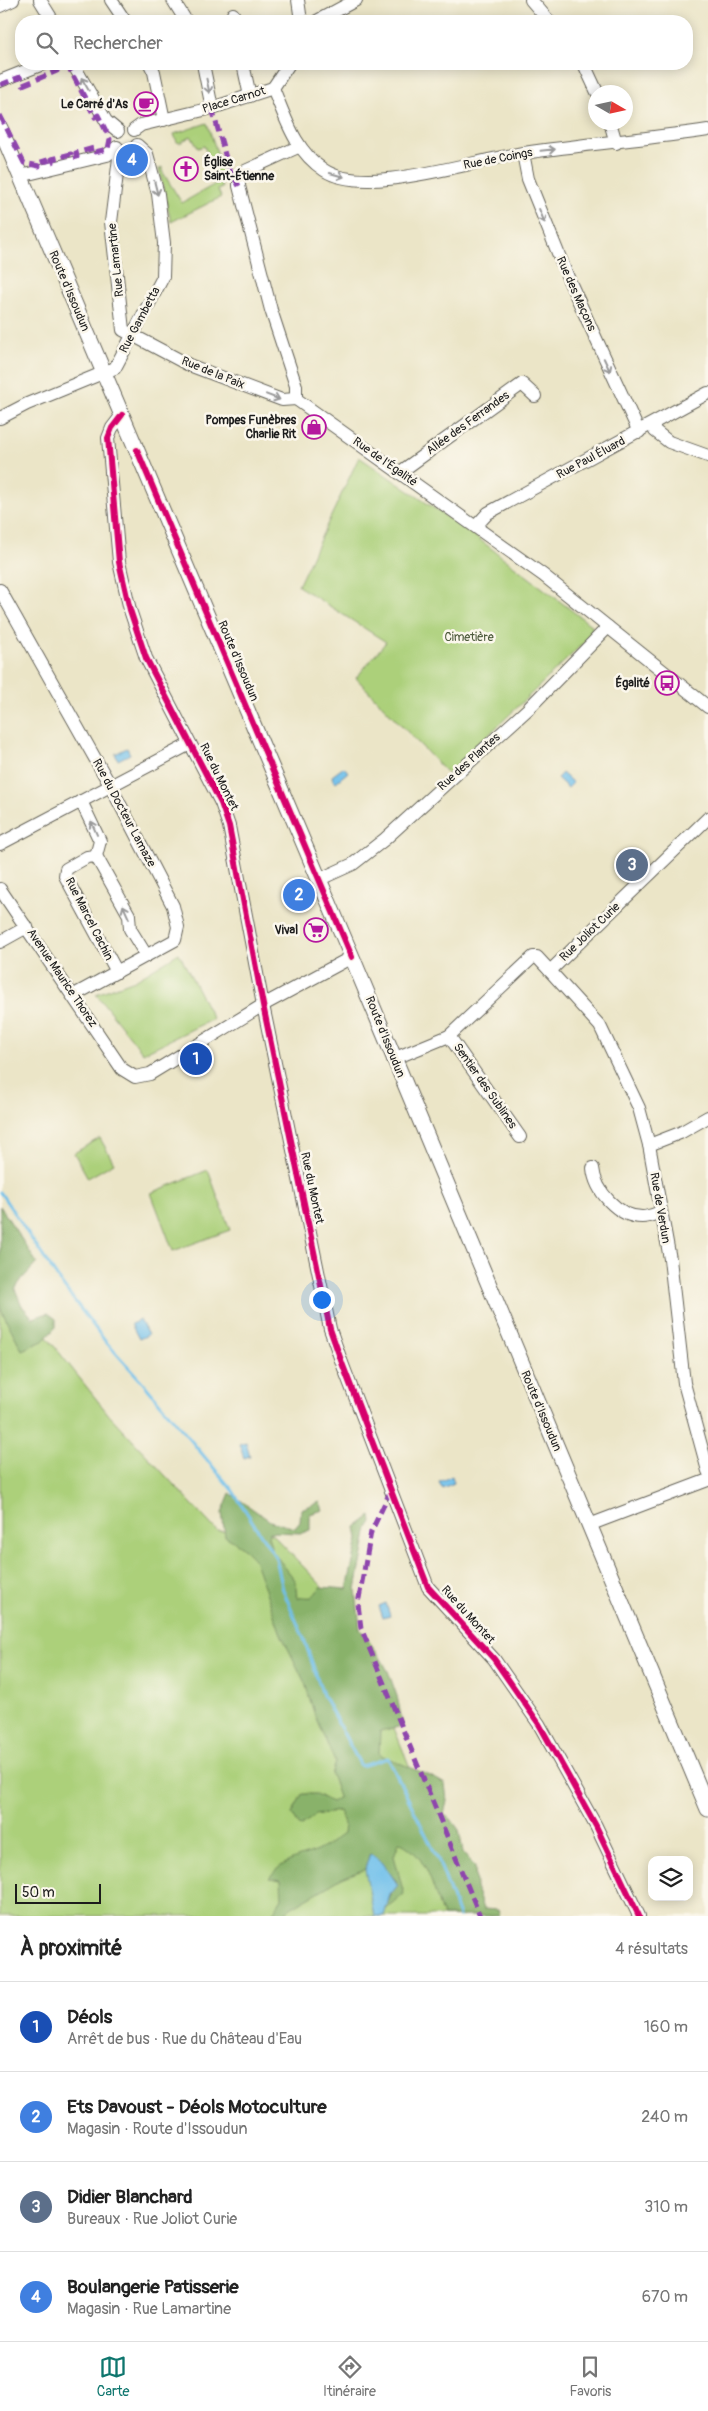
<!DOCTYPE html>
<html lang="fr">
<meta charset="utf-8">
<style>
body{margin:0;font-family:Pangolin,sans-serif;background:#f6f6f6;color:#222}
.controls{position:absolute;right:15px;bottom:15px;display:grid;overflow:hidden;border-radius:10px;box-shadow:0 2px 12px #0003}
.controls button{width:45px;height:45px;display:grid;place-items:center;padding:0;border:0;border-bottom:1px solid #e0e0e0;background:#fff;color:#222;font:25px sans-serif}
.compass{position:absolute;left:588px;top:85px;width:45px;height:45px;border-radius:50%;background:#fff;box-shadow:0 2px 12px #0003;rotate:99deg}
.scale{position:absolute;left:15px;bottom:12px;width:86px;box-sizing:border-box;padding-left:5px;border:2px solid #1c1c1c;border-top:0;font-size:14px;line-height:18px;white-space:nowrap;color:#1c1c1c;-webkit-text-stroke:4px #fbf7ec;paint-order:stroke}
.you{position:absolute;left:321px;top:1299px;width:18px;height:18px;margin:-12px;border:4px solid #fff;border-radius:50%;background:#1a73e8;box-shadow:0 0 0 8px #1a73e833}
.badge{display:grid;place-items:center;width:32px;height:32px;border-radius:50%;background:#0f766e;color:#fff;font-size:16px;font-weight:700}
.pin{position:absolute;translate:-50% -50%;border:2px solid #fff;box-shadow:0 1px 5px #0006}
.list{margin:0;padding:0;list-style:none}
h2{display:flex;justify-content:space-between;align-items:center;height:65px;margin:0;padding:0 20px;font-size:21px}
h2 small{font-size:16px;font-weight:400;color:#767676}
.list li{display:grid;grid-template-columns:32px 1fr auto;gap:15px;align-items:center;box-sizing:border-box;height:90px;padding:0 20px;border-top:1px solid #e0e0e0}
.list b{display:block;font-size:19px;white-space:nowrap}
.list p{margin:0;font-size:16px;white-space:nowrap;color:#767676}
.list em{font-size:16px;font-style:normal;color:#767676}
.icon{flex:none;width:28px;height:28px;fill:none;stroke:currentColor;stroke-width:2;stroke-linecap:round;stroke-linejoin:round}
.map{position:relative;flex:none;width:708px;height:1916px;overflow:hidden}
.search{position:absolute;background:#fff;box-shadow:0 2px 12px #0003;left:15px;right:15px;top:15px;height:55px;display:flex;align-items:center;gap:12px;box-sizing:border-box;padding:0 18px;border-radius:20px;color:#767676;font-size:19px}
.sheet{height:425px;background:#fff}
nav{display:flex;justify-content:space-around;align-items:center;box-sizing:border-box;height:70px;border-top:1px solid #e0e0e0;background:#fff;font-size:14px;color:#767676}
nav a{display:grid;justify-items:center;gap:2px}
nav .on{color:#0f766e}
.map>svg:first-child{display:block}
.green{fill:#acd07a;stroke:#64764b}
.forest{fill:#89b26a;stroke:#526743}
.water{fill:#6fc0eb;stroke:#466e84}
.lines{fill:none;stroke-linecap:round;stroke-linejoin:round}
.stream{stroke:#6fc0eb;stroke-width:3}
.minor-casing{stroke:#646258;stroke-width:14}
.major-casing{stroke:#646258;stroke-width:17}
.minor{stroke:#fff;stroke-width:12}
.major{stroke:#fff;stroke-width:15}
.quiet{stroke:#8e44ad;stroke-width:5;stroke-dasharray:10 5;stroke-linecap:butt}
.cycleway-casing{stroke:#fbf7ec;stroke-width:9}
.cycleway{stroke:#d6006c;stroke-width:6}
.oneway{stroke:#999}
.labels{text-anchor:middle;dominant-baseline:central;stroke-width:5;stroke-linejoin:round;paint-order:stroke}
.street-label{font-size:12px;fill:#1c1c1c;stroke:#fbf7ec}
.poi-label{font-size:12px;font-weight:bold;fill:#1c1c1c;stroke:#fbf7ec;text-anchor:end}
.park-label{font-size:12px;fill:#4e5b3d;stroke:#fbf7ec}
</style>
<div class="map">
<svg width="708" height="1916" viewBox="0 0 708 1916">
<rect width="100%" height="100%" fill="#fbf7ec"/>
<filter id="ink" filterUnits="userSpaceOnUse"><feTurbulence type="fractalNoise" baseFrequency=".02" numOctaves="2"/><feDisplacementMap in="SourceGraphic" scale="10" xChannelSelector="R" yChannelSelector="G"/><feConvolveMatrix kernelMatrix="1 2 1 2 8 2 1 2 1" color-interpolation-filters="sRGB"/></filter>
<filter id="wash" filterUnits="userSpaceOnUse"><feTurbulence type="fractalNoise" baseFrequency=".0096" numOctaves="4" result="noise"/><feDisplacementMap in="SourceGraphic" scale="20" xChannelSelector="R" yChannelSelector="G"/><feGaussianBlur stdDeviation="1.12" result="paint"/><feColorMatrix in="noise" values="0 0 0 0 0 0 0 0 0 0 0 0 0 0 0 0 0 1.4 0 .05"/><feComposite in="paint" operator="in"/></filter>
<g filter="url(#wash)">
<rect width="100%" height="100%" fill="#ebe5c7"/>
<g class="green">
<path d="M207 123 226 179 220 181 222 188 218 190 221 197 171 222 159 169 162 167V171L182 203 217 183 202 157 207 153 204 146 198 148 191 136 180 143 177 142 174 134Z"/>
<path d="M359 457 475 536 592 626V635L448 774 356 678 386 642 298 586Z"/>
<path d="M179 953 213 1019 143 1053 96 994 135 980Z"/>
<path d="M100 1138 114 1163 88 1178 74 1153Z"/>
<path d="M208 1170 230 1230 173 1251 151 1193Z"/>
<path d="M0 1278 109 1415 217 1531 272 1534 347 1612 443 1849 463 1916H0Z"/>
</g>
<g class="forest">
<path d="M0 1206 37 1263 22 1279 15 1289 22 1306 33 1318 48 1313 56 1319V1327L43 1341 22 1350 0 1308Z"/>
<path d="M230 1493 270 1521 295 1528 300 1522 301 1509 320 1502 323 1510 310 1514V1530L302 1533 270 1532 268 1536 273 1552 295 1580 297 1598 312 1597 321 1587 347 1589 358 1539 356 1527 371 1516 372 1522 368 1528 356 1589 360 1629 379 1655 388 1671 397 1696 403 1726 380 1731 379 1754C401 1765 424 1771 445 1784L447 1800 444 1815 451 1819 459 1830 463 1852 475 1867 476 1888 483 1909 498 1910 500 1916H443C432 1888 429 1856 399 1842L394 1856 404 1894 384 1911 397 1881C387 1873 382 1862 370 1853L365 1869 342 1878 289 1909 283 1916H271L282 1898 281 1880 269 1878C281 1862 294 1859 312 1853 323 1849 333 1841 343 1834L344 1824 339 1811 315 1815 300 1827 292 1814 302 1794H316L331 1802 339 1797 331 1774 335 1762 315 1716 305 1683 281 1634 254 1559 241 1546 225 1536 222 1513Z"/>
</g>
<g class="water">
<path d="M127 748 130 754 118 760 115 754Z"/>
<path d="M344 767 348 772 336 782 333 780 332 776Z"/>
<path d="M562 773 573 783 568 788 557 778Z"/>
<path d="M140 1320 148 1335 139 1339 131 1324Z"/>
<path d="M246 1442 250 1456 244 1458 239 1444Z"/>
<path d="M452 1476 454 1483 442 1488 439 1482Z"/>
<path d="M386 1603 390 1616 383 1618 379 1606Z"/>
<path d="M370 1853 383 1863 398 1885 390 1895 384 1916H374L365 1869Z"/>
</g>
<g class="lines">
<path class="stream" d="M0 1192 61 1283 105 1341 144 1384 233 1491 261 1535 276 1558 283 1590 304 1639 323 1695 361 1766 388 1758 438 1859 459 1916"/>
</g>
</g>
<g filter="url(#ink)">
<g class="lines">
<g class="minor-casing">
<g id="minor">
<path d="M40 0 53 21"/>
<path d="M111 0 125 21"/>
<path d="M173 0 186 21"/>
<path d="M298 0 301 21"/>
<path d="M531 0 549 21"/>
<path d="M0 6 13 0"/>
<path d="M233 14 234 21"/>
<path d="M317 21 356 0"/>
<path d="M73 64 106 121 118 131"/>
<path d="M150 64 154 72 164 120"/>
<path d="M203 64 212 108"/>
<path d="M243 64 250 96"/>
<path d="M584 64 597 92"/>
<path d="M0 81 43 64"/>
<path d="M273 88 289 64"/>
<path d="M610 122 616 143"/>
<path d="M134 130 141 125 212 108 273 88C286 119 295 151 324 170 365 198 476 159 524 153 585 144 647 139 708 130"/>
<path d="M298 147 243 172 239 178V186L271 310 296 386V399L543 575 708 707"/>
<path d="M120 150 111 222 123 330 189 365 282 400 296 399"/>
<path d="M523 153 528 179 569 280 639 432"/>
<path d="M20 176 107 155 117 147"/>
<path d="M122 415 112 428 108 438 119 562 130 610 146 658 221 803 229 826 263 1005 330 1329 342 1363 428 1587 494 1659 539 1724 596 1826 639 1916"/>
<path d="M0 418 27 404 115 368 163 277 164 243 158 194 147 154 137 145"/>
<path d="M653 424 655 431 669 442 708 456"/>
<path d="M399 473 522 384 535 396"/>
<path d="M476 526 488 513 708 393"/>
<path d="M0 590 110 785 173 906 178 927 175 940 74 995"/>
<path d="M81 801 100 841 96 856"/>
<path d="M0 844 190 744"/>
<path d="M318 880 353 864 385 839 528 709 608 627"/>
<path d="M0 889 122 1069 135 1077 150 1074 263 1005 352 957"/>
<path d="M0 942 27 927"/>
<path d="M550 971 600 1026 639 1108 649 1145 670 1259 684 1383 708 1471"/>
<path d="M117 972 65 876 66 869 87 857 96 856 129 915 130 929 146 955"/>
<path d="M449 1036 520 1137"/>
<path d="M393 1059 449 1036 533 957H537L550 971 708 818"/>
<path d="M649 1145 680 1133 708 1117"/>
<path d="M593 1168C595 1191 618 1217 642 1217 649 1217 655 1214 661 1212"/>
<path d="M589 1525 708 1480"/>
</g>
</g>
<g class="major-casing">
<path id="major" d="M0 128 352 957 708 1809"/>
</g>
<use href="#minor" class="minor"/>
<use href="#major" class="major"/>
<g class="quiet">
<path d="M0 85 20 77 23 85 57 71 54 64"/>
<path d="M212 108 229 169 239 186"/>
<path d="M0 115 24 163 39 166 38 163 47 160 48 164 53 162 52 159 71 154 72 158 77 157 76 153 94 148 95 152 108 149 110 139 98 115 95 117 69 68 72 66 70 64"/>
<path d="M391 1490 371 1532 358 1604 361 1628 480 1916"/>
</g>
<g class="cycleway-casing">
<g id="cycleway">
<path d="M122 415 112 428 108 438 119 562 130 610 146 658 221 803 229 826 263 1005 330 1329 342 1363 428 1587 494 1659 539 1724 596 1826 639 1916"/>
<path d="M137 450 352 957"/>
</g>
</g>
<use href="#cycleway" class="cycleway"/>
</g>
<defs><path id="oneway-shaft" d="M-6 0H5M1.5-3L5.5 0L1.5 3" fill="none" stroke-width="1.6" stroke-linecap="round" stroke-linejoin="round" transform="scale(1.25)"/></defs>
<g class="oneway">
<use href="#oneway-shaft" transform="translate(85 84) rotate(-120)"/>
<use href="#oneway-shaft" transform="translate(208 86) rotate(78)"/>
<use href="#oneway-shaft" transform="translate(548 150) rotate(-6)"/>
<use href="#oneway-shaft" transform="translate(337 175) rotate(16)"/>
<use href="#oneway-shaft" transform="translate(156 188) rotate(76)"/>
<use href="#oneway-shaft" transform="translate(542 216) rotate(68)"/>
<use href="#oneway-shaft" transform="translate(607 365) rotate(65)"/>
<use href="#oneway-shaft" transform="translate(273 397) rotate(21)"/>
<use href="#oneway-shaft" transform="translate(94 828) rotate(-114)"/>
<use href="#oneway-shaft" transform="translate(126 912) rotate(-114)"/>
</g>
</g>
<defs>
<g id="cafe-ring" transform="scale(1.25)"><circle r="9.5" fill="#fbf7ec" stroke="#b5179e" stroke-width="1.5"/><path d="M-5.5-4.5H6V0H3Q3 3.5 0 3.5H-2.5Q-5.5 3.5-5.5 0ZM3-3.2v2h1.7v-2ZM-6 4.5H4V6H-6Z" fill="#b5179e"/></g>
<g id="church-ring" transform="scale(1.25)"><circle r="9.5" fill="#fbf7ec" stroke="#b5179e" stroke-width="1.5"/><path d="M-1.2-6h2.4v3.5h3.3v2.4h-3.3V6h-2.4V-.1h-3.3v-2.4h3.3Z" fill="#b5179e"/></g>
<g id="shop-ring" transform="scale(1.25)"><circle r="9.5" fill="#fbf7ec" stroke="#b5179e" stroke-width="1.5"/><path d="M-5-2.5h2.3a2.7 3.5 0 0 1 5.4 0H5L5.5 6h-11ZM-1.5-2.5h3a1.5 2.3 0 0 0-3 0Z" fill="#b5179e"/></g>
<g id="bus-ring" transform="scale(1.25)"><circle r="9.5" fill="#fbf7ec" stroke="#b5179e" stroke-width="1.5"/><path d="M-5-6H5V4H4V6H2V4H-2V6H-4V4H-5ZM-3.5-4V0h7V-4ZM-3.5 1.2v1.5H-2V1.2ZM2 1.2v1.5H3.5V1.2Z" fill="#b5179e"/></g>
<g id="supermarket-ring" transform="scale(1.25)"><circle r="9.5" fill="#fbf7ec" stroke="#b5179e" stroke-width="1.5"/><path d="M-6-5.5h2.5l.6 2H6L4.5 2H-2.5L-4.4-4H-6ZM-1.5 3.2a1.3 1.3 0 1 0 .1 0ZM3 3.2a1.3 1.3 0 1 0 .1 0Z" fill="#b5179e"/></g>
</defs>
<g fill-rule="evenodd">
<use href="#cafe-ring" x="146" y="104"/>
<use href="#church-ring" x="186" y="169"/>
<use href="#shop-ring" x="314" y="427"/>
<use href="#bus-ring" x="667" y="683"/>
<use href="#supermarket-ring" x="316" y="930"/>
</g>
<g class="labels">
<g class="street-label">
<text transform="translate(234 100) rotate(-17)">Place Carnot</text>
<text transform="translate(498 159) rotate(-11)">Rue de Coings</text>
<text transform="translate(116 260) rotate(-96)">Rue Lamartine</text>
<text transform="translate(69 291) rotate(67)">Route d'Issoudun</text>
<text transform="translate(576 294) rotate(66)">Rue des Maçons</text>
<text transform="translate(140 320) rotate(-62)">Rue Gambetta</text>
<text transform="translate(213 373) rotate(22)">Rue de la Paix</text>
<text transform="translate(468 423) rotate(-36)">Allée des Ferrandes</text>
<text transform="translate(591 458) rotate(-28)">Rue Paul Éluard</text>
<text transform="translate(385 462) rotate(35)">Rue de l'Égalité</text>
<text transform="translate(238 661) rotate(67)">Route d'Issoudun</text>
<text transform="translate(469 762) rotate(-42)">Rue des Plantes</text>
<text transform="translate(219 777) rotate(64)">Rue du Montet</text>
<text transform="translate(124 813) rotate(62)">Rue du Docteur Lamaze</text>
<text transform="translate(89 919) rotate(63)">Rue Marcel Cachin</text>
<text transform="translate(590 932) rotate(-44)">Rue Joliot Curie</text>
<text transform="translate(62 978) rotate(56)">Avenue Maurice Thorez</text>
<text transform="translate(385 1037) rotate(68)">Route d'Issoudun</text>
<text transform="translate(485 1086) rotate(55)">Sentier des Sublines</text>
<text transform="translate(312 1188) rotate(78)">Rue du Montet</text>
<text transform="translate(660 1208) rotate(80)">Rue de Verdun</text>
<text transform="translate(541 1411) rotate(67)">Route d'Issoudun</text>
<text transform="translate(468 1615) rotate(48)">Rue du Montet</text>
</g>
<g class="poi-label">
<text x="128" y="104">Le Carré d'As</text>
<text x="204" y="162" text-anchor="start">Église<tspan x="204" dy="14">Saint-Étienne</tspan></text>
<text x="296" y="420">Pompes Funèbres<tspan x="296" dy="14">Charlie Rit</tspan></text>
<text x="650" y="683">Égalité</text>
<text x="298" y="930">Vival</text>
</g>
<g class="park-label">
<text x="469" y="637">Cimetière</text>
</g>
</g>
</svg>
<div class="controls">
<button><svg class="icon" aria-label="layers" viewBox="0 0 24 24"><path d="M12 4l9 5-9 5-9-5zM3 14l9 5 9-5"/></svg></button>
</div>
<svg class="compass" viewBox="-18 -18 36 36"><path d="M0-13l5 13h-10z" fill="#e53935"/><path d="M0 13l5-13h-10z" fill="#767676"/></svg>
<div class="scale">50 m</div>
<div class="you"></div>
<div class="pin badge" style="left:196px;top:1059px;background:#1a4fb4">1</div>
<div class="pin badge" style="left:299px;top:895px;background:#3f7fe0">2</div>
<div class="pin badge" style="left:632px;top:865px;background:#5c6f8a">3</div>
<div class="pin badge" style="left:132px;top:160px;background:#3f7fe0">4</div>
<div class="search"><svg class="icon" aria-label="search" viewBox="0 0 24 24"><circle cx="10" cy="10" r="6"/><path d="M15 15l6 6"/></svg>Rechercher</div>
</div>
<section class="sheet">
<h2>À proximité<small>4 résultats</small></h2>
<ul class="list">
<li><span class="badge" style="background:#1a4fb4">1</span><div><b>Déols</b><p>Arrêt de bus · Rue du Château d'Eau</p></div><em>160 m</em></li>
<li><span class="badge" style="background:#3f7fe0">2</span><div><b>Ets Davoust - Déols Motoculture</b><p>Magasin · Route d'Issoudun</p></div><em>240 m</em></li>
<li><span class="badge" style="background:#5c6f8a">3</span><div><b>Didier Blanchard</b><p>Bureaux · Rue Joliot Curie</p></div><em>310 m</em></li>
<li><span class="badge" style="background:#3f7fe0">4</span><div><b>Boulangerie Patisserie</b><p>Magasin · Rue Lamartine</p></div><em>670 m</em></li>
</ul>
</section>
<nav>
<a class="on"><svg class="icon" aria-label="map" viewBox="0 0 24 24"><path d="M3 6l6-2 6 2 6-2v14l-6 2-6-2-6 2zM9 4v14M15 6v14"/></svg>Carte</a>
<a><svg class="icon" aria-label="directions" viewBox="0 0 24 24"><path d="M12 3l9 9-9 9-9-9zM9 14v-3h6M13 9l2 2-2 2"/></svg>Itinéraire</a>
<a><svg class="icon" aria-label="saved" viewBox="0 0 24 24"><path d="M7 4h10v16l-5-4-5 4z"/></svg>Favoris</a>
</nav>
